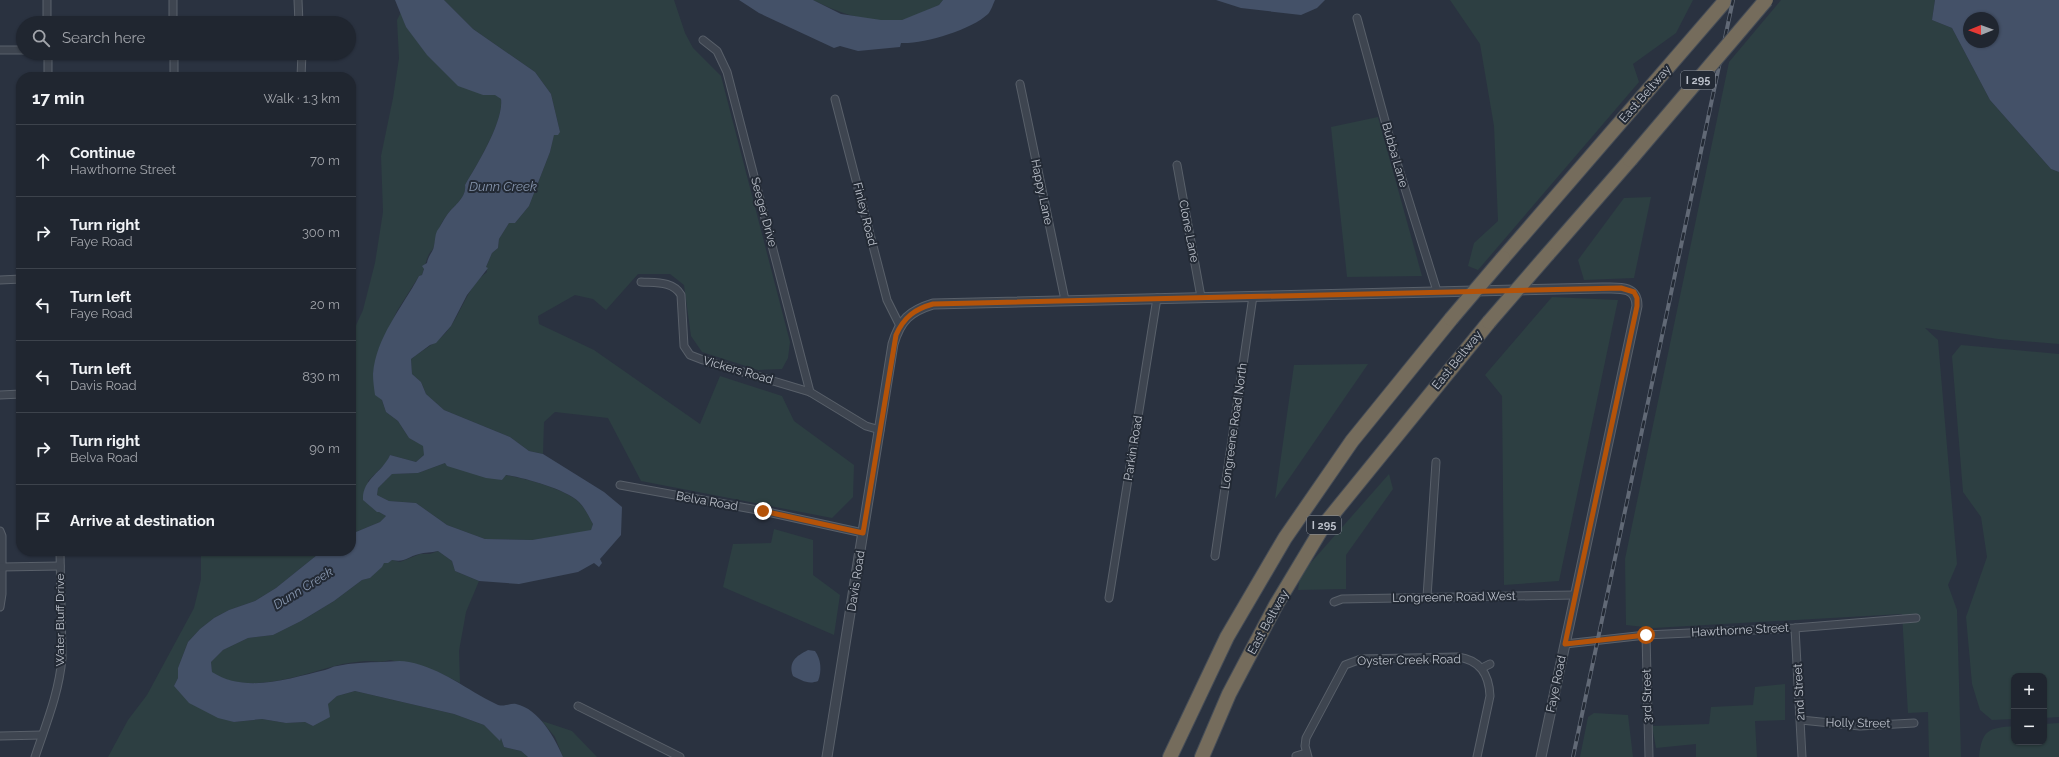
<!DOCTYPE html>
<meta charset="utf-8">
<style>
body{margin:0;font-family:Raleway,sans-serif;background:#282e38;color:#f1f3f6}
.controls{position:absolute;right:12px;bottom:12px;display:grid;overflow:hidden;border-radius:8px;box-shadow:0 1px 3px #0004}
.controls button{width:36px;height:36px;display:grid;place-items:center;padding:0;border:0;border-bottom:1px solid #3d434c;background:#202630;color:#f1f3f6;font:20px sans-serif}
.compass{position:absolute;left:1963px;top:12px;width:36px;height:36px;border-radius:50%;background:#202630;box-shadow:0 1px 3px #0004;rotate:269deg}
.stop{position:absolute;width:12px;height:12px;margin:-9px;border:3px solid #b45309;border-radius:50%;background:#fff}
.stop.end{background:#b45309;border-color:#fff;box-shadow:0 1px 4px #0008}
.list{margin:0;padding:0;list-style:none}
h2{display:flex;justify-content:space-between;align-items:center;height:52px;margin:0;padding:0 16px;font-size:17px}
h2 small{font-size:13px;font-weight:400;color:#a2a5ab}
.list li{display:grid;grid-template-columns:26px 1fr auto;gap:12px;align-items:center;box-sizing:border-box;height:72px;padding:0 16px;border-top:1px solid #3d434c}
.list b{display:block;font-size:15px;white-space:nowrap}
.list p{margin:0;font-size:13px;white-space:nowrap;color:#a2a5ab}
.list em{font-size:13px;font-style:normal;color:#a2a5ab}
.icon{flex:none;width:22px;height:22px;fill:none;stroke:currentColor;stroke-width:2;stroke-linecap:round;stroke-linejoin:round}
.map{position:relative;flex:none;width:2059px;height:757px;overflow:hidden}
.search{position:absolute;background:#202630;box-shadow:0 1px 3px #0004;left:16px;top:16px;width:340px;height:44px;display:flex;align-items:center;gap:10px;box-sizing:border-box;padding:0 14px;border-radius:22px;color:#a2a5ab;font-size:15px}
.panel{position:absolute;background:#202630;box-shadow:0 1px 3px #0004;left:16px;top:72px;width:340px;height:484px;border-radius:16px}
.map>svg:first-child{display:block}
.green{fill:#2d3f42}
.water{fill:#445168;fill-rule:evenodd}
.lines{fill:none;stroke-linecap:round;stroke-linejoin:round}
.minor-casing{stroke:#59606a;stroke-width:9}
.tertiary-casing{stroke:#59606a;stroke-width:11}
.motorway-casing{stroke:#464d57;stroke-width:16}
.minor{stroke:#3e4550;stroke-width:7}
.tertiary{stroke:#3e4550;stroke-width:9}
.motorway{stroke:#756c5c;stroke-width:14}
.rail-casing{stroke:#616976;stroke-width:4}
.rail{stroke:#232a35;stroke-width:2.5;stroke-dasharray:8;stroke-linecap:butt}
.motorway-bridge-casing{stroke:#464d57;stroke-width:16;stroke-linecap:butt}
.motorway-bridge{stroke:#756c5c;stroke-width:14}
.route{stroke:#b45309;stroke-width:5}
.labels{text-anchor:middle;dominant-baseline:central;stroke-width:4;stroke-linejoin:round;paint-order:stroke}
.shield{fill:#232a35;stroke:#8d939d;stroke-width:1}
.shield-label{font-size:11px;font-weight:bold;fill:#bbc0ca}
.street-label{font-size:12px;fill:#bbc0ca;stroke:#232a35}
.water-label{font-size:13px;font-style:italic;fill:#8695ad;stroke:#232a35}
</style>
<div class="map">
<svg width="2059" height="757" viewBox="0 0 2059 757">
<rect width="100%" height="100%" fill="#2a3240"/>
<g class="green">
<path d="M444 0H674L685 33 693 48 721 76 790 342 788 358 782 369 758 370 702 352 691 336 684 285 670 274H638L606 310 593 299 575 295 538 316 539 324 594 350 700 424 720 376 782 396 794 421 854 465 853 497 832 518 641 481 608 418 555 412 544 422 543 454 529 451 510 437 444 410 426 394 421 382 412 374 411 359C425 348 441 341 451 326 463 308 469 285 487 272L486 267 492 253 498 248 499 239 509 223H515L529 206 550 152 554 134 560 132 551 94 535 72 473 29Z"/>
<path d="M813 0H943L939 5C927 10 914 17 902 20 872 25 839 13 813 0Z"/>
<path d="M1450 0H1693L1676 33 1633 64 1639 82 1478 270 1468 266 1474 243 1498 221 1494 126 1480 44Z"/>
<path d="M1781 0H1935L1932 20 1952 28 1990 100 2051 169 2059 172V344L1998 339 1925 328 1938 340 1957 564 1948 585 1957 610 1961 757H1929L1928 712 1908 713 1902 614 1653 628 1626 625 1625 559 1729 62Z"/>
<path d="M401 12 406 27 483 95 495 94 501 99C504 121 477 165 465 185 467 198 453 206 447 215 439 225 437 235 434 246 433 250 431 251 429 254 426 260 424 269 422 275L419 276 397 311 379 349 373 374 386 412 398 421 409 438 424 446V455L416 462 390 455 386 463 368 481 379 512 386 516 380 522 351 534V336L363 310 375 263 383 212 381 156 393 98 399 58 397 20Z"/>
<path d="M1378 117 1422 276 1347 277 1331 127Z"/>
<path d="M1651 197 1634 278 1584 280 1578 260 1624 198Z"/>
<path d="M1552 297 1618 300 1559 581 1504 585 1502 396 1485 375Z"/>
<path d="M1961 345 2059 354V717L2044 718V676H2014V719L1992 720 1980 710 1972 684 1966 617 1987 557 1981 517 1963 492 1952 356Z"/>
<path d="M1368 364 1275 499 1294 365Z"/>
<path d="M445 463 502 480 505 475C525 478 565 489 579 502 585 508 589 517 593 524L591 531 532 540 485 539 447 525 416 503 389 501 377 495 378 488 392 474 418 473Z"/>
<path d="M1389 474 1393 489 1346 555V589L1298 590 1300 575Z"/>
<path d="M774 529 813 540V575L840 595 834 635 723 587 733 544 771 543Z"/>
<path d="M201 551H318L317 555 276 588 255 601 229 610 214 618 200 629 188 642 178 668V678L174 686 234 722 262 719 286 723 305 722 313 726 327 708 328 704 337 696 355 691 454 714 484 725 500 740 501 738 504 747 521 751 528 757H108L128 720 147 695 194 608 201 579Z"/>
<path d="M438 551 452 561 455 571 479 581 466 612 459 651 460 683 436 671 390 660C382 663 375 661 366 661 356 662 345 663 335 666 296 676 250 695 212 673L211 662 223 650 248 638 273 635 301 621 334 601 362 580 370 578 384 563 392 560 400 562 420 554H430Z"/>
<path d="M1785 684V720L1755 721 1757 757H1696V744L1656 748 1652 726 1709 724 1711 707 1753 705 1755 687Z"/>
<path d="M1594 713 1628 715 1633 757H1580L1588 717Z"/>
<path d="M542 721 572 731 597 757H563L555 737Z"/>
<path d="M2059 723V757H1979C1982 730 1988 728 2014 726V742H2044V724Z"/>
</g>
<g class="water">
<path d="M395 0H444L473 29 535 72 551 94 560 132 558 135H554L550 152 529 206 515 223H509L499 239 498 248 492 253 486 267 488 268 467 295 451 326 436 343 430 345 411 359 412 374 421 382 426 394 444 410 510 437 529 451 543 454 604 492 622 507 621 535 600 559 602 563 599 567 594 563 578 572 519 584 479 581 455 571 452 561 438 551C431 553 425 552 419 554 407 557 405 563 392 560L388 563H384L382 567 370 578 362 580 334 601 301 621 273 635 248 638 223 650 211 662 212 672C246 694 290 678 325 670 329 669 333 666 337 666 352 663 366 662 382 662 391 662 399 660 409 662 441 668 467 690 496 704 503 708 509 703 516 704 539 709 555 738 563 757H528L521 751 504 747 501 738 500 741 484 725 454 714 355 691 337 696 328 704 330 717 313 726 305 722 286 723 262 719 234 722 218 718 189 703 174 686 178 678V668L188 642 200 629 214 618 229 610 255 601 276 588 317 555 318 551H351V534L380 522 386 516 379 512H377L363 500C362 479 382 473 390 455L416 462 424 455 423 446 409 438 398 421 386 412 382 400 375 395C374 388 373 381 373 374 376 337 402 308 419 276L422 275 424 269 422 266 427 263C428 256 433 252 434 246 435 241 435 235 437 231 441 226 443 220 447 215 453 206 467 198 465 185 477 165 504 121 501 99L495 95H483L458 86 427 55 406 27ZM445 463 447 466 486 478 502 480 506 475C525 478 565 489 579 502 585 508 589 517 593 524L591 530 532 540 485 539 447 525 416 503 389 501 377 495 378 488 392 474 418 473Z"/>
<path d="M739 0H813L841 14 881 20H902L939 5 943 0H995C993 4 991 11 988 14 971 30 924 44 901 43L900 47 858 51 840 46 834 48 759 13Z"/>
<path d="M1216 0H1325L1317 8 1301 15 1241 8Z"/>
<path d="M1935 0H2059V172L2051 169 1990 100 1952 28 1932 20ZM1969 18H1993V42H1969Z"/>
<path d="M808 650 815 651C821 659 822 671 818 681 808 685 801 680 793 676 788 662 796 656 808 650Z"/>
</g>
<g class="lines">
<g class="minor-casing">
<g id="minor">
<path d="M47 0V23"/>
<path d="M173 0V23"/>
<path d="M298 0 299 23"/>
<path d="M1357 18 1393 150 1437 291"/>
<path d="M703 40 717 51 727 72 810 392"/>
<path d="M0 50H23"/>
<path d="M48 53V77"/>
<path d="M174 53V77"/>
<path d="M301 77 302 53"/>
<path d="M1020 84 1065 300"/>
<path d="M835 99 887 300 900 326"/>
<path d="M1177 165 1201 297"/>
<path d="M0 280 21 279"/>
<path d="M641 282C656 283 673 281 681 295L684 346 690 355 703 360 810 392 866 426 880 430"/>
<path d="M0 395 21 394"/>
<path d="M620 485 763 511 863 533"/>
<path d="M0 531 2 536V594L0 607"/>
<path d="M1215 556 1253 296"/>
<path d="M2 567 60 566"/>
<path d="M1427 597 1436 462"/>
<path d="M1109 598 1157 298"/>
<path d="M1334 602 1342 599 1575 595"/>
<path d="M1795 628 1802 757"/>
<path d="M1646 635 1649 757"/>
<path d="M1565 644 1646 635 1795 628 1916 618"/>
<path d="M1482 668 1490 664"/>
<path d="M578 706 680 757"/>
<path d="M1801 720 1860 726 1914 723"/>
<path d="M0 736 42 735"/>
<path d="M1296 756 1306 753"/>
<path d="M35 757C46 724 59 693 62 658L60 551"/>
<path d="M1308 757 1305 746 1306 738 1345 665 1361 659 1458 657C1480 660 1489 674 1490 696L1477 757"/>
</g>
</g>
<g class="tertiary-casing">
<path id="tertiary" d="M827 757 893 344C900 320 910 311 933 304L1602 288C1618 288 1637 285 1637 306L1541 757"/>
</g>
<g class="motorway-casing">
<g id="motorway">
<path d="M1548 254 1630 160"/>
<path d="M1503 258 1726 0"/>
<path d="M1170 757 1227 637 1285 538 1352 441 1451 319"/>
<path d="M1202 757 1229 694 1276 605 1324 525 1489 322"/>
</g>
</g>
<use href="#minor" class="minor"/>
<use href="#tertiary" class="tertiary"/>
<use href="#motorway" class="motorway"/>
<g class="rail-casing">
<path id="rail" d="M1573 757 1733 0"/>
</g>
<use href="#rail" class="rail"/>
<g class="motorway-bridge-casing">
<g id="motorway-bridge">
<path d="M1630 160 1766 0"/>
<path d="M1451 319 1503 258"/>
<path d="M1489 322 1548 254"/>
</g>
</g>
<use href="#motorway-bridge" class="motorway-bridge"/>
</g>
<g class="lines">
<path class="route" d="M763 511 863 533 896 335C904 317 915 309 933 304L1621 288 1634 292 1637 298V306L1565 644 1646 635"/>
</g>
<g class="labels">
<g class="shield">
<rect x="1681" y="71" width="34" height="18" rx="3"/>
<rect x="1307" y="516" width="34" height="18" rx="3"/>
</g>
<g class="shield-label">
<text x="1698" y="80">I 295</text>
<text x="1324" y="525">I 295</text>
</g>
<g class="street-label">
<text transform="translate(1645 94) rotate(-49)">East Beltway</text>
<text transform="translate(1395 155) rotate(74)">Bubba Lane</text>
<text transform="translate(1042 192) rotate(78)">Happy Lane</text>
<text transform="translate(764 212) rotate(75)">Seeger Drive</text>
<text transform="translate(865 214) rotate(76)">Finley Road</text>
<text transform="translate(1189 231) rotate(79)">Clone Lane</text>
<text transform="translate(1457 360) rotate(-51)">East Beltway</text>
<text transform="translate(738 370) rotate(16)">Vickers Road</text>
<text transform="translate(1234 426) rotate(-82)">Longreene Road North</text>
<text transform="translate(1133 448) rotate(-81)">Parkin Road</text>
<text transform="translate(707 501) rotate(10)">Belva Road</text>
<text transform="translate(856 581) rotate(-81)">Davis Road</text>
<text transform="translate(1454 597) rotate(-1)">Longreene Road West</text>
<text transform="translate(60 620) rotate(-90)">Water Bluff Drive</text>
<text transform="translate(1268 622) rotate(-61)">East Beltway</text>
<text transform="translate(1740 630) rotate(-3)">Hawthorne Street</text>
<text transform="translate(1409 660) rotate(-1)">Oyster Creek Road</text>
<text transform="translate(1556 684) rotate(-78)">Faye Road</text>
<text transform="translate(1799 692) rotate(-93)">2nd Street</text>
<text transform="translate(1647 696) rotate(-91)">3rd Street</text>
<text transform="translate(1858 723) rotate(1)">Holly Street</text>
</g>
<g class="water-label">
<text x="503" y="186">Dunn Creek</text>
<text transform="translate(303 588) rotate(-32)">Dunn Creek</text>
</g>
</g>
</svg>
<div class="controls">
<button>+</button>
<button>−</button>
</div>
<svg class="compass" viewBox="-18 -18 36 36"><path d="M0-13l5 13h-10z" fill="#e53935"/><path d="M0 13l5-13h-10z" fill="#a2a5ab"/></svg>
<div class="stop" style="left:1646px;top:635px"></div>
<div class="stop end" style="left:763px;top:511px"></div>
<div class="search"><svg class="icon" aria-label="search" viewBox="0 0 24 24"><circle cx="10" cy="10" r="6"/><path d="M15 15l6 6"/></svg>Search here</div>
<section class="panel">
<h2>17 min<small>Walk · 1.3 km</small></h2>
<ul class="list">
<li><svg class="icon" aria-label="ahead" viewBox="0 0 24 24"><path d="M12 20V5M6 11l6-6 6 6"/></svg><div><b>Continue</b><p>Hawthorne Street</p></div><em>70 m</em></li>
<li><svg class="icon" aria-label="right" viewBox="0 0 24 24"><path d="M7 20v-9h11M14 6l5 5-5 5"/></svg><div><b>Turn right</b><p>Faye Road</p></div><em>300 m</em></li>
<li><svg class="icon" aria-label="left" viewBox="0 0 24 24"><path d="M17 20v-9H6M10 6l-5 5 5 5"/></svg><div><b>Turn left</b><p>Faye Road</p></div><em>20 m</em></li>
<li><svg class="icon" aria-label="left" viewBox="0 0 24 24"><path d="M17 20v-9H6M10 6l-5 5 5 5"/></svg><div><b>Turn left</b><p>Davis Road</p></div><em>830 m</em></li>
<li><svg class="icon" aria-label="right" viewBox="0 0 24 24"><path d="M7 20v-9h11M14 6l5 5-5 5"/></svg><div><b>Turn right</b><p>Belva Road</p></div><em>90 m</em></li>
<li><svg class="icon" aria-label="arrive" viewBox="0 0 24 24"><path d="M6 21V4h12l-3 4 3 4H6"/></svg><div><b>Arrive at destination</b></div></li>
</ul>
</section>
</div>
